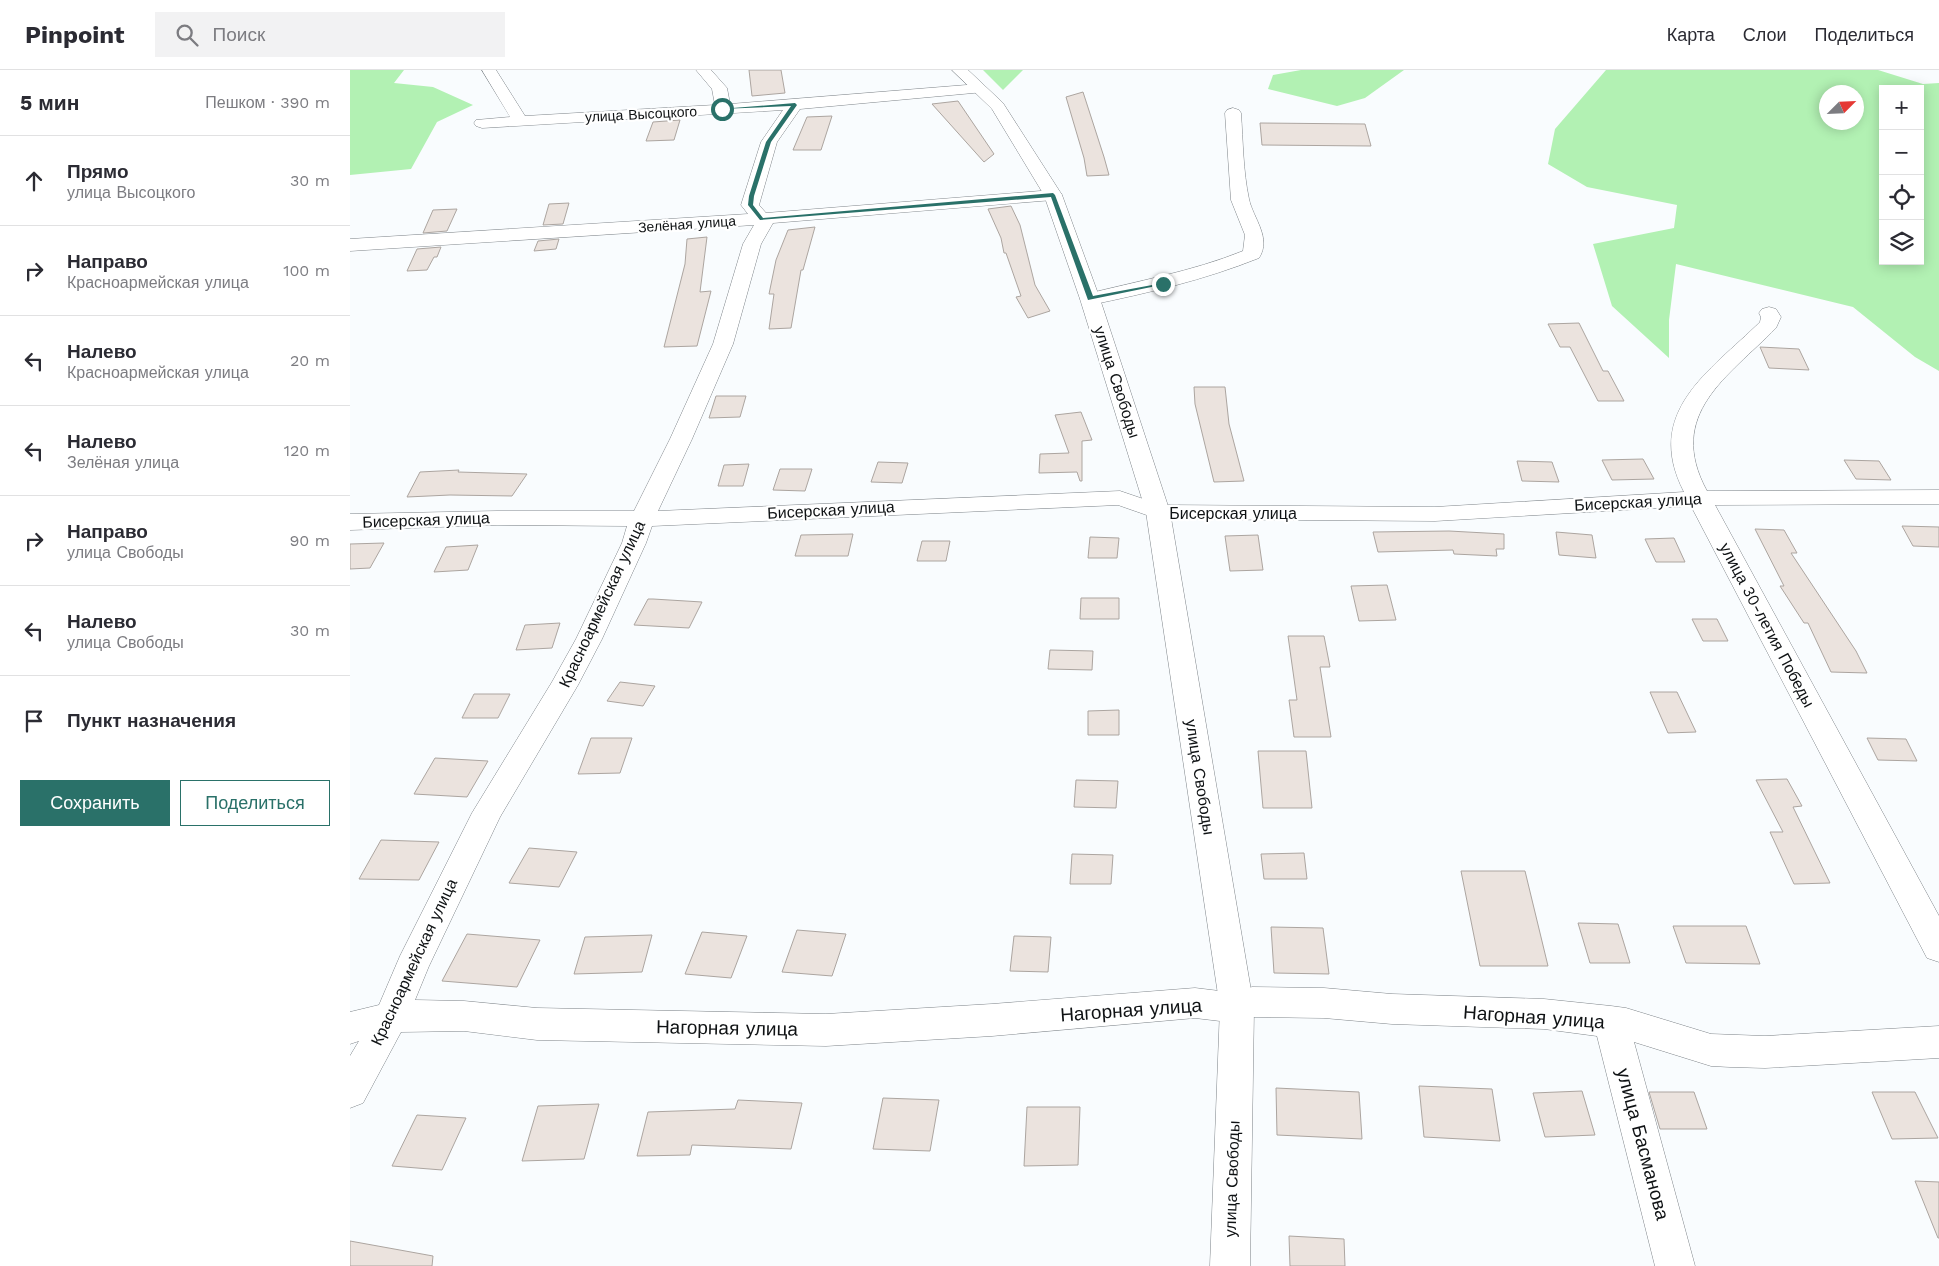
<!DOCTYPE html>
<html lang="ru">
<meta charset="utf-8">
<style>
body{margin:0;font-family:"Work Sans",sans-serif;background:#f2f2f3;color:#2b2b33}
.controls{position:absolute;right:15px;top:15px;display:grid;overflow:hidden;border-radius:0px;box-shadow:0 2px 12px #0003}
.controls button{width:45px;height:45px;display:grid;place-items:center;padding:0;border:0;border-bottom:1px solid #e1e1e2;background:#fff;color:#2b2b33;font:25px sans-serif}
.compass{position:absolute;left:1469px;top:15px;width:45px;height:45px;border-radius:50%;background:#fff;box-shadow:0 2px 12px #0003;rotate:66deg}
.stop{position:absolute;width:15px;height:15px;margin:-11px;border:4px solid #2a7169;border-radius:50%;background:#fff}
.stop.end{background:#2a7169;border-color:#fff;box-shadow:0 1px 5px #0008}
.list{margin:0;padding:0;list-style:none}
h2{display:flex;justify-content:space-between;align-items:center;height:65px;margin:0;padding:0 20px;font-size:21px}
h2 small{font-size:16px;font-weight:400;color:#7c7c81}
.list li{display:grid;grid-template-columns:32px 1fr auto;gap:15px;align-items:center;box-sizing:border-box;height:90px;padding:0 20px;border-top:1px solid #e1e1e2}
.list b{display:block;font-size:19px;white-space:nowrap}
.list p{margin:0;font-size:16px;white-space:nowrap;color:#7c7c81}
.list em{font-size:16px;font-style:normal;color:#7c7c81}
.actions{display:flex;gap:10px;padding:15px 20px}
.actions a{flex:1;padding:11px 0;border:1px solid #2a7169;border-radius:0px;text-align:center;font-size:18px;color:#2a7169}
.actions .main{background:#2a7169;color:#fff}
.icon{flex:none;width:28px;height:28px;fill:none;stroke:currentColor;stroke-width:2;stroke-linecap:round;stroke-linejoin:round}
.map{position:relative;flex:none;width:1589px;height:1196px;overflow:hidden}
header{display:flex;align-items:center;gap:30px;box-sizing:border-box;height:70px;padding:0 25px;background:#fff;border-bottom:1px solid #e1e1e2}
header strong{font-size:24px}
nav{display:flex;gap:28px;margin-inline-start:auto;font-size:18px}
.search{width:350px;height:45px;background:#f2f2f3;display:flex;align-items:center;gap:12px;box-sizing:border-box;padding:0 18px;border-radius:0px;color:#7c7c81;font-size:19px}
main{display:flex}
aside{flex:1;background:#fff}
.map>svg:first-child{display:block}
.green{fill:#b2f1b3;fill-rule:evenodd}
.building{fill:#ebe3de;stroke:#aca5a0}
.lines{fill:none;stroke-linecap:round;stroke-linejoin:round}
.minor-casing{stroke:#7f858a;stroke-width:1}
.tertiary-casing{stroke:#7f858a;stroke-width:1}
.minor{fill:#fff;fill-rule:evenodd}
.tertiary{fill:#fff;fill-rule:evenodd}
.route{fill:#2a7169}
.labels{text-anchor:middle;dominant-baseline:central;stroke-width:4.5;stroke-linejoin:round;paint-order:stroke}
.far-street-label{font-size:14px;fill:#0f1214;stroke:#fff}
.street-label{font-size:16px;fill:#0f1214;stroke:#fff}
.near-street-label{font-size:19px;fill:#0f1214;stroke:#fff}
</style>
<header>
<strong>Pinpoint</strong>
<div class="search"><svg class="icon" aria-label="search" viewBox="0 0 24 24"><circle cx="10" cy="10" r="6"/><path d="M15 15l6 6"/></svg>Поиск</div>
<nav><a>Карта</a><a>Слои</a><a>Поделиться</a></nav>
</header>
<main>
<aside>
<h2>5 мин<small>Пешком · 390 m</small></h2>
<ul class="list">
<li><svg class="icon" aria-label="ahead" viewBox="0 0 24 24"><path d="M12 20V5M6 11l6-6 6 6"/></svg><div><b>Прямо</b><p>улица Высоцкого</p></div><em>30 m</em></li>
<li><svg class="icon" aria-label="right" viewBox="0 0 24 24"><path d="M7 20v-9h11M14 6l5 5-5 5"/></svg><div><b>Направо</b><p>Красноармейская улица</p></div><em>100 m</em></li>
<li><svg class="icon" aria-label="left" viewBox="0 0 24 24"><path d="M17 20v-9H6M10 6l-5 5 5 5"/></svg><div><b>Налево</b><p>Красноармейская улица</p></div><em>20 m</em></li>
<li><svg class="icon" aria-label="left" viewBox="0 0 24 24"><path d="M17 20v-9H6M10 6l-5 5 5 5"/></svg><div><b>Налево</b><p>Зелёная улица</p></div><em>120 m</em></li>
<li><svg class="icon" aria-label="right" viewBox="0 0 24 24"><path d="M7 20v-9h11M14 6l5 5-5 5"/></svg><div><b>Направо</b><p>улица Свободы</p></div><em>90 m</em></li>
<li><svg class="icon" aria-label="left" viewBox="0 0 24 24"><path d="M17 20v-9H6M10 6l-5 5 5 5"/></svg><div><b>Налево</b><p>улица Свободы</p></div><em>30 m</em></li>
<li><svg class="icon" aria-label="arrive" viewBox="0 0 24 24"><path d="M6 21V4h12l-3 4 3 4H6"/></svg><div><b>Пункт назначения</b></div></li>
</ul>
<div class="actions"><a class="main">Сохранить</a><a>Поделиться</a></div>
</aside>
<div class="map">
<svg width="1589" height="1196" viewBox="0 0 1589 1196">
<rect width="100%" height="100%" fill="#f9fcfe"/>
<g class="green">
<path d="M0 0H54L44 13 83 17 123 35 87 52 61 99 0 105Z"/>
<path d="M633 0H673L653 20Z"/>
<path d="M951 0H1054L1015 28 987 36 918 19 923 5Z"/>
<path d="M1256 0H1528L1573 14 1589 13V301L1565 287 1503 237 1326 194 1319 250V288L1262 236 1243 174 1324 158 1327 135 1237 117 1198 94 1205 59ZM1533 19H1570V191H1533ZM1476 22H1506V52H1476Z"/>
</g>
<g class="building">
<path d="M399 0H431L435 23 402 26Z"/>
<path d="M733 22 754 87 759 105 737 106 734 88 716 27Z"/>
<path d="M608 31 644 84 634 92 582 34Z"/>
<path d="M482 46 471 80H443L457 47Z"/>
<path d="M330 50 324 70 296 71 303 52Z"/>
<path d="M910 53 1015 54 1021 76 912 75Z"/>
<path d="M219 133 213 154 193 155 199 134Z"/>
<path d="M661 136 670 155 685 215 700 241 678 248 666 227 671 226 656 183H654L651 168 638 139Z"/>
<path d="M107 139 97 161 73 163 83 140Z"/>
<path d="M465 157 453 200H451L441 258 419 259 424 224H419L426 190 438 160Z"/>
<path d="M357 167 350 222 361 221 347 276 314 277 335 194 337 169Z"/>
<path d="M209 169 206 179 184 181 188 171Z"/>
<path d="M91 177 87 187H84L77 200 57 201 67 179Z"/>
<path d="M1229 253 1253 301H1258L1274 331H1248L1220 277H1210L1198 254Z"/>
<path d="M1410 277 1449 279 1459 300 1419 298Z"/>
<path d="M844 317H875L879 354 894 411 864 412 845 334Z"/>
<path d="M366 326H396L390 347 359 348Z"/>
<path d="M731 342 742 370 732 371V411H730L727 402 689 403 690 384 719 383 705 345Z"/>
<path d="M1293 389 1304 409 1262 410 1252 390Z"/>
<path d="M1494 390 1529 391 1541 410 1506 409Z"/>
<path d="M1167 391 1202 392 1209 412 1172 411Z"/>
<path d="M528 392 558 393 552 413 521 412Z"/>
<path d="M399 394 393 416H368L374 395Z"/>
<path d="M430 399H462L455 421 423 420Z"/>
<path d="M109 400 108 402 177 404 162 426 100 425 57 427 70 402Z"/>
<path d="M1552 456 1589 457V477L1563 476Z"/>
<path d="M1405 459 1434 460 1447 483H1441L1506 581 1517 603 1481 602 1458 553H1454L1430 516H1434Z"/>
<path d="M1099 461 1154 464V479H1146L1147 486 1104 484 1103 480 1028 482 1023 462Z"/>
<path d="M1206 462 1242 465 1246 488 1209 485Z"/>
<path d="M503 464 498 486H445L451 465Z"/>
<path d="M908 465 913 500 880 501 875 466Z"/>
<path d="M740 467 769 468 767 488H738Z"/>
<path d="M1324 468 1335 492H1306L1295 469Z"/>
<path d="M572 471H600L596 491H567Z"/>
<path d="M34 473 20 498 0 499V474Z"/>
<path d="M128 475 118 500 84 502 96 477Z"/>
<path d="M1037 515 1046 550 1009 551 1001 516Z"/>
<path d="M731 528H769V549H730Z"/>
<path d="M298 529H303L352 532 339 558 284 555Z"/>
<path d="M1342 549H1367L1378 571H1353Z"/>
<path d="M210 553 202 578 166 580 175 555Z"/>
<path d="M938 566H974L980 597H970L981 667H944L939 630H947Z"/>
<path d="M700 580 743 581 742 600 698 599Z"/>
<path d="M270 612 305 616 293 636 257 631Z"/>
<path d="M1300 622H1327L1346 662 1318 663Z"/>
<path d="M124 624H160L148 648H112Z"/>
<path d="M769 640V665H738V641Z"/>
<path d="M241 668H282L270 703 228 704Z"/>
<path d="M1517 668 1556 669 1567 691 1528 690Z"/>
<path d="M908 681H956L962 738H913Z"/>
<path d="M85 688 138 691 117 727 64 724Z"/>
<path d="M1437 709 1452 736 1443 737 1480 813 1444 814 1420 762H1433L1406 710Z"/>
<path d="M726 710 768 711 766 738 724 737Z"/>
<path d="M31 770 89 772 69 810 9 809Z"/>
<path d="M179 778 227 782 209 817 159 813Z"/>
<path d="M954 783 957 809H914L911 784Z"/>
<path d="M722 784 763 785 761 814H720Z"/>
<path d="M1111 801H1175L1198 896H1130Z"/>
<path d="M1228 853 1268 854 1280 893H1240Z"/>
<path d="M1323 856H1396L1410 894 1336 893Z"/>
<path d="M921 857 973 858 979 904 924 903Z"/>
<path d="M447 860 496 864 482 906 432 902Z"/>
<path d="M352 862 397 866 381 908 335 904Z"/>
<path d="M117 864 190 870 167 917 92 911Z"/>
<path d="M302 865 292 902 224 904 235 867Z"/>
<path d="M664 866 701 867 698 902 660 901Z"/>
<path d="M1069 1016 1142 1019 1150 1071 1074 1067Z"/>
<path d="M926 1018 1009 1022 1012 1069 927 1065Z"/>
<path d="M1232 1021 1245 1065 1195 1067 1183 1023Z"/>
<path d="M1299 1022H1344L1357 1059H1310Z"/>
<path d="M1522 1022H1565L1588 1068 1542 1069Z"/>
<path d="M533 1028 589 1030 580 1081 523 1079Z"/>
<path d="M388 1030 452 1033 441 1079 342 1075 340 1085 287 1086 298 1042 385 1039Z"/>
<path d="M249 1034 234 1089 172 1091 188 1036Z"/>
<path d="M677 1037H730L728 1095 674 1096Z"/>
<path d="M67 1045 116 1048 92 1100 42 1096Z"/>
<path d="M1565 1111 1589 1112V1168H1588Z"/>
<path d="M939 1166 994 1169 995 1196H940Z"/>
<path d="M0 1171 83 1186 82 1196H0Z"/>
</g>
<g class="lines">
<g class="minor-casing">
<g id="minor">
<path d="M132 0H146L175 46 365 35 362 19 346 0H361L377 18 380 34 629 14 634 16 637 19 634 22 450 39 427 72 409 135 416 143 703 120 709 121 712 125 709 129 703 130 423 153 411 174 383 274 342 369 308 441 770 421 811 435 1085 437 1334 422C1293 342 1359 302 1410 252L1411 247 1409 243 1412 239 1419 237 1426 239 1431 247 1426 258C1378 307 1315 344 1357 421L1589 420V434L1365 435 1589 846V892L1577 888 1341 436 1085 451 808 449 768 435 302 456 296 473 252 569 228 615 150 747 79 896 65 930 114 931 187 938 476 944 642 934 845 918 886 923 902 917 974 918 1042 924 1194 929 1261 936 1276 938 1361 964 1415 966 1589 956V988L1415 998 1380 997 1361 996 1284 972 1345 1196H1305L1247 966 1194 959 1042 954 974 948 903 947 887 953 845 948 642 966 476 976 187 970 114 961 51 962 13 1033 0 1038V986L9 971 0 974V942L29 935 50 886 122 743 202 612 226 569 272 473 277 456 147 455 0 460V444L147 441H284L320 369 363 274 393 174 404 155 0 181V169L398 144 391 135 411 72 433 40 132 58 126 56 124 53 126 50 160 47Z"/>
<path d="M883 38 889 40 891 43C893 71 893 101 899 129 903 148 922 168 909 188 854 210 798 223 740 235L733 233 730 229 733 225C787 211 841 202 893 181L895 165 881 130 875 43 877 40Z"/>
</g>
</g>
<g class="tertiary-casing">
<path id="tertiary" d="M602 0H618L653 33 712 125 750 229 820 442 904 938 900 1196H860L870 938 796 442 730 229 694 125 642 39Z"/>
</g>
<use href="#minor" class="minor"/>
<use href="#tertiary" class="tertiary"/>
</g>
<path class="route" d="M445 33 447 35 421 72 404 126 403 135 413 148 703 123 705 125 743 226 813 213 816 214 738 230 701 127 410 150 398 135 399 126 416 72 441 36 370 39Z"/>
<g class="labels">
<g class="far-street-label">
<text transform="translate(291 44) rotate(-3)">улица Высоцкого</text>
<text transform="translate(337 154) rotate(-4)">Зелёная улица</text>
</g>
<g class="street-label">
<text transform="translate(767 312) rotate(72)">улица Свободы</text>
<text transform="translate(1288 432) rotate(-3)">Бисерская улица</text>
<text transform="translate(481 440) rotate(-3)">Бисерская улица</text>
<text x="883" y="443">Бисерская улица</text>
<text transform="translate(76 450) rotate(-2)">Бисерская улица</text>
<text transform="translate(252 534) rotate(-65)">Красноармейская улица</text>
<text transform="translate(1417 555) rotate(62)">улица 30-летия Победы</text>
<text transform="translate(850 707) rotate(81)">улица Свободы</text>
<text transform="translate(64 892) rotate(-65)">Красноармейская улица</text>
<text transform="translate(882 1109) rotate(-88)">улица Свободы</text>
</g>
<g class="near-street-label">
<text transform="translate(781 940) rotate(-4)">Нагорная улица</text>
<text transform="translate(1184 947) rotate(4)">Нагорная улица</text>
<text transform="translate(377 958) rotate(1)">Нагорная улица</text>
<text transform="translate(1293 1074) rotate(75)">улица Басманова</text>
</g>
</g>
</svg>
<div class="controls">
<button>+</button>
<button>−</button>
<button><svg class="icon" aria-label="locate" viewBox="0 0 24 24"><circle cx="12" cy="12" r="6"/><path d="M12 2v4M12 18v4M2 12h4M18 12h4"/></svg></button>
<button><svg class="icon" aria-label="layers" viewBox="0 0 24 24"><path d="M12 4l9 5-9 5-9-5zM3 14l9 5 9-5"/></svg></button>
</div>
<svg class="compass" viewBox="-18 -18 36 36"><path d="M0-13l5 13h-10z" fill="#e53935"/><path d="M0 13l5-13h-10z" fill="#7c7c81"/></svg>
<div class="stop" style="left:372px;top:39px"></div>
<div class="stop end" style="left:813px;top:214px"></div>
</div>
</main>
